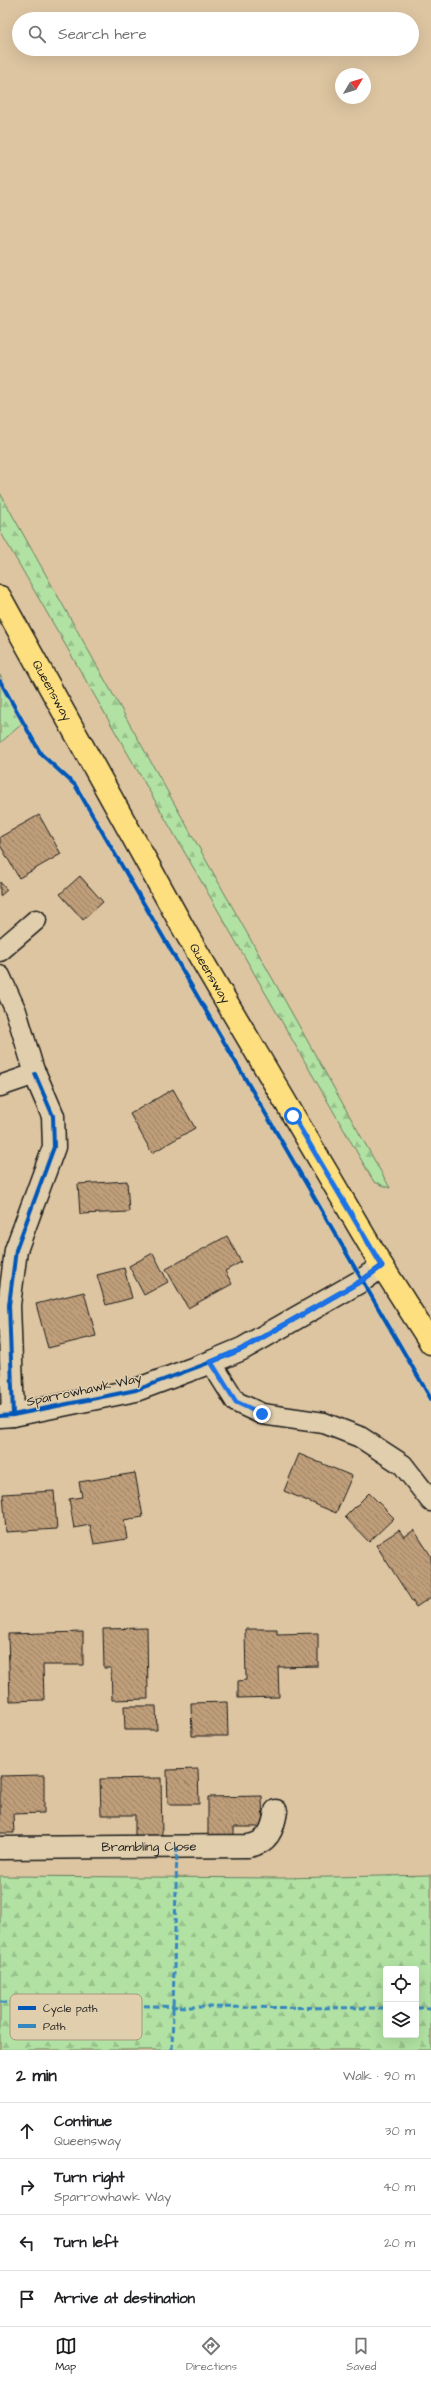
<!DOCTYPE html>
<meta charset="utf-8">
<style>
body{margin:0;font-family:"Architects Daughter",sans-serif;background:#f6f6f6;color:#202124}
.controls{position:absolute;right:12px;bottom:12px;display:grid;overflow:hidden;border-radius:4px;box-shadow:0 4px 16px #0002}
.controls button{width:36px;height:36px;display:grid;place-items:center;padding:0;border:0;border-bottom:1px solid #e0e0e0;background:#fff;color:#202124;font:20px sans-serif}
.compass{position:absolute;left:335px;top:68px;width:36px;height:36px;border-radius:50%;background:#fff;box-shadow:0 4px 16px #0002;rotate:52deg}
.stop{position:absolute;width:12px;height:12px;margin:-9px;border:3px solid #1a73e8;border-radius:50%;background:#fff}
.stop.end{background:#1a73e8;border-color:#fff;box-shadow:0 1px 4px #0008}
.list{margin:0;padding:0;list-style:none}
h2{display:flex;justify-content:space-between;align-items:center;height:52px;margin:0;padding:0 16px;font-size:17px}
h2 small{font-size:13px;font-weight:400;color:#757577}
.list li{display:grid;grid-template-columns:26px 1fr auto;gap:12px;align-items:center;box-sizing:border-box;height:56px;padding:0 16px;border-top:1px solid #e0e0e0}
.list b{display:block;font-size:15px;white-space:nowrap}
.list p{margin:0;font-size:13px;white-space:nowrap;color:#757577}
.list em{font-size:13px;font-style:normal;color:#757577}
.icon{flex:none;width:22px;height:22px;fill:none;stroke:currentColor;stroke-width:2;stroke-linecap:round;stroke-linejoin:round}
.map{position:relative;flex:none;width:431px;height:2050px;overflow:hidden}
.search{position:absolute;background:#fff;box-shadow:0 4px 16px #0002;left:12px;right:12px;top:12px;height:44px;display:flex;align-items:center;gap:10px;box-sizing:border-box;padding:0 14px;border-radius:22px;color:#757577;font-size:15px}
.sheet{height:276px;background:#fff}
nav{display:flex;justify-content:space-around;align-items:center;box-sizing:border-box;height:56px;border-top:1px solid #e0e0e0;background:#fff;font-size:11px;color:#757577}
nav a{display:grid;justify-items:center;gap:2px}
nav .on{color:#1c1c1c}
.map>svg:first-child{display:block}
.forest{fill:url(#forest-firs);stroke:#667f60;fill-rule:evenodd}
.building{fill:url(#building-back-hatch);stroke:#1c1c1c}
.lines{fill:none;stroke-linecap:round;stroke-linejoin:round}
.service-casing{stroke:#1c1c1c;stroke-width:23}
.minor-casing{stroke:#1c1c1c;stroke-width:25}
.primary-casing{stroke:#1c1c1c;stroke-width:25}
.service{stroke:#e0ceac;stroke-width:20}
.minor{stroke:#e0ceac;stroke-width:22}
.primary{stroke:#fddf80;stroke-width:22}
.quiet{stroke:#3686bf;stroke-width:3;stroke-dasharray:6 3;stroke-linecap:butt}
.cycleway-casing{stroke:#e0ceac;stroke-width:6}
.cycleway{stroke:#0057b8;stroke-width:4}
.route{stroke:#1a73e8;stroke-width:5}
.labels{text-anchor:middle;dominant-baseline:central;stroke-width:3;stroke-linejoin:round;paint-order:stroke}
.street-label{font-size:13px;fill:#1c1c1c;stroke:#e0ceac}
.key{fill:#e0ceac;stroke:#a59981;stroke-width:1}
.key-label{font-size:11px;fill:#1c1c1c}
</style>
<div class="map">
<svg width="431" height="2050" viewBox="0 0 431 2050">
<defs>
<pattern id="forest-firs" width="22" height="20" patternUnits="userSpaceOnUse"><rect width="22" height="20" fill="#b1e2a3"/><path d="M5 1l3.5 6h-7zM16 11l3.5 6h-7z" fill="#98c18c"/></pattern>
<pattern id="building-back-hatch" width="6" height="6" patternUnits="userSpaceOnUse"><rect width="6" height="6" fill="#bf9e7a"/><path d="M-1 5l2 2M0 0l6 6M5-1l2 2" fill="none" stroke="#9a8063"/></pattern>
</defs>
<rect width="100%" height="100%" fill="#ddc5a1"/>
<filter id="ink" filterUnits="userSpaceOnUse"><feTurbulence type="fractalNoise" baseFrequency=".025" numOctaves="2"/><feDisplacementMap in="SourceGraphic" scale="8" xChannelSelector="R" yChannelSelector="G"/><feConvolveMatrix kernelMatrix="1 2 1 2 8 2 1 2 1" color-interpolation-filters="sRGB"/></filter>
<g filter="url(#ink)">
<g class="forest">
<path d="M0 493 390 1188 374 1182 0 531Z"/>
<path d="M0 675 23 723 0 743Z"/>
<path d="M431 1875V2050H0V1876L281 1878ZM386 1969H416V2035H386Z"/>
</g>
<g class="building">
<path d="M39 815 61 854 19 878 0 845V837Z"/>
<path d="M80 876 103 902 83 920 60 894Z"/>
<path d="M0 882 7 890 0 896Z"/>
<path d="M173 1089 195 1128 152 1153 130 1114Z"/>
<path d="M127 1181 129 1212 80 1214 78 1184Z"/>
<path d="M227 1236 241 1262 225 1271 232 1284 188 1308 166 1269Z"/>
<path d="M153 1253 168 1282 144 1295 129 1266Z"/>
<path d="M124 1268 132 1298 106 1305 97 1275Z"/>
<path d="M84 1292 96 1336 48 1348 36 1304Z"/>
<path d="M299 1454 352 1476 336 1513 284 1491Z"/>
<path d="M135 1473 143 1517 124 1520 127 1539 94 1544 90 1525 74 1528 69 1499 82 1497 79 1482Z"/>
<path d="M54 1491 57 1529 6 1532 3 1494Z"/>
<path d="M369 1493 394 1518 369 1542 345 1517Z"/>
<path d="M399 1530 404 1537 414 1530 431 1556V1597L416 1607 376 1545Z"/>
<path d="M147 1628 148 1699 112 1700 111 1668H104L103 1629Z"/>
<path d="M245 1629H277V1634L318 1633V1666L278 1667 279 1697 238 1698V1681L246 1680Z"/>
<path d="M83 1632V1665H43L44 1700 10 1701 8 1634Z"/>
<path d="M227 1702 228 1736H192L191 1703Z"/>
<path d="M124 1706H156L157 1730H125Z"/>
<path d="M198 1769 199 1804H168L167 1770Z"/>
<path d="M44 1775V1813L13 1814 14 1833H0V1776Z"/>
<path d="M161 1778 162 1837H135V1815H101L100 1779Z"/>
<path d="M262 1796 263 1827H234V1840H208V1797Z"/>
</g>
<g class="lines">
<g class="service-casing">
<g id="service">
<path d="M0 951 36 920"/>
<path d="M0 976 16 1011 35 1074 0 1086"/>
<path d="M211 1362 236 1402 262 1414 324 1423 360 1437 403 1465 431 1501"/>
</g>
</g>
<g class="minor-casing">
<g id="minor">
<path d="M13 1415 9 1305 16 1250 54 1147 53 1116 35 1074"/>
<path d="M0 1416 13 1415 136 1390 211 1362 242 1349 361 1281 382 1266"/>
<path id="s1" d="M0 1848 248 1846C268 1843 273 1830 276 1811"/>
</g>
</g>
<g class="primary-casing">
<g id="primary">
<path id="s2" d="M0 597 186 933 382 1266 431 1343"/>
</g>
</g>
<use href="#service" class="service"/>
<use href="#minor" class="minor"/>
<use href="#primary" class="primary"/>
<g class="quiet">
<path d="M0 2002 191 2007 386 2008"/>
<path d="M416 2008H431"/>
<path d="M172 2050 177 1847"/>
</g>
<g class="cycleway-casing">
<g id="cycleway">
<path d="M0 681 41 754 75 785 431 1399"/>
<path d="M13 1415 9 1305 16 1250 54 1147 53 1116 35 1074"/>
<path d="M0 1416 13 1415 136 1390 211 1362 242 1349 361 1281 382 1266"/>
</g>
</g>
<use href="#cycleway" class="cycleway"/>
</g>
</g>
<g class="lines" filter="url(#ink)">
<path class="route" d="M262 1414 236 1402 211 1362 242 1349 361 1281 382 1266 293 1116"/>
</g>
<g class="labels">
<g class="street-label">
<text stroke="none"><textPath href="#s2" startOffset="107">Queensway</textPath></text>
<text stroke="none"><textPath href="#s2" startOffset="431">Queensway</textPath></text>
<text transform="translate(84 1390) rotate(-12)">Sparrowhawk Way</text>
<text stroke="none"><textPath href="#s1" startOffset="149">Brambling Close</textPath></text>
</g>
</g>
<rect x="10" y="1994" width="132" height="46" rx="6" class="key"/>
<rect x="18" y="2006" width="18" height="4" fill="#0057b8"/>
<rect x="18" y="2024" width="18" height="4" fill="#3686bf"/>
<g class="key-label">
<text x="43" y="2012">Cycle path</text>
<text x="43" y="2030">Path</text>
</g>
</svg>
<div class="controls">
<button><svg class="icon" aria-label="locate" viewBox="0 0 24 24"><circle cx="12" cy="12" r="6"/><path d="M12 2v4M12 18v4M2 12h4M18 12h4"/></svg></button>
<button><svg class="icon" aria-label="layers" viewBox="0 0 24 24"><path d="M12 4l9 5-9 5-9-5zM3 14l9 5 9-5"/></svg></button>
</div>
<svg class="compass" viewBox="-18 -18 36 36"><path d="M0-13l5 13h-10z" fill="#e53935"/><path d="M0 13l5-13h-10z" fill="#757577"/></svg>
<div class="stop" style="left:293px;top:1116px"></div>
<div class="stop end" style="left:262px;top:1414px"></div>
<div class="search"><svg class="icon" aria-label="search" viewBox="0 0 24 24"><circle cx="10" cy="10" r="6"/><path d="M15 15l6 6"/></svg>Search here</div>
</div>
<section class="sheet">
<h2>2 min<small>Walk · 90 m</small></h2>
<ul class="list">
<li><svg class="icon" aria-label="ahead" viewBox="0 0 24 24"><path d="M12 20V5M6 11l6-6 6 6"/></svg><div><b>Continue</b><p>Queensway</p></div><em>30 m</em></li>
<li><svg class="icon" aria-label="right" viewBox="0 0 24 24"><path d="M7 20v-9h11M14 6l5 5-5 5"/></svg><div><b>Turn right</b><p>Sparrowhawk Way</p></div><em>40 m</em></li>
<li><svg class="icon" aria-label="left" viewBox="0 0 24 24"><path d="M17 20v-9H6M10 6l-5 5 5 5"/></svg><div><b>Turn left</b></div><em>20 m</em></li>
<li><svg class="icon" aria-label="arrive" viewBox="0 0 24 24"><path d="M6 21V4h12l-3 4 3 4H6"/></svg><div><b>Arrive at destination</b></div></li>
</ul>
</section>
<nav>
<a class="on"><svg class="icon" aria-label="map" viewBox="0 0 24 24"><path d="M3 6l6-2 6 2 6-2v14l-6 2-6-2-6 2zM9 4v14M15 6v14"/></svg>Map</a>
<a><svg class="icon" aria-label="directions" viewBox="0 0 24 24"><path d="M12 3l9 9-9 9-9-9zM9 14v-3h6M13 9l2 2-2 2"/></svg>Directions</a>
<a><svg class="icon" aria-label="saved" viewBox="0 0 24 24"><path d="M7 4h10v16l-5-4-5 4z"/></svg>Saved</a>
</nav>
